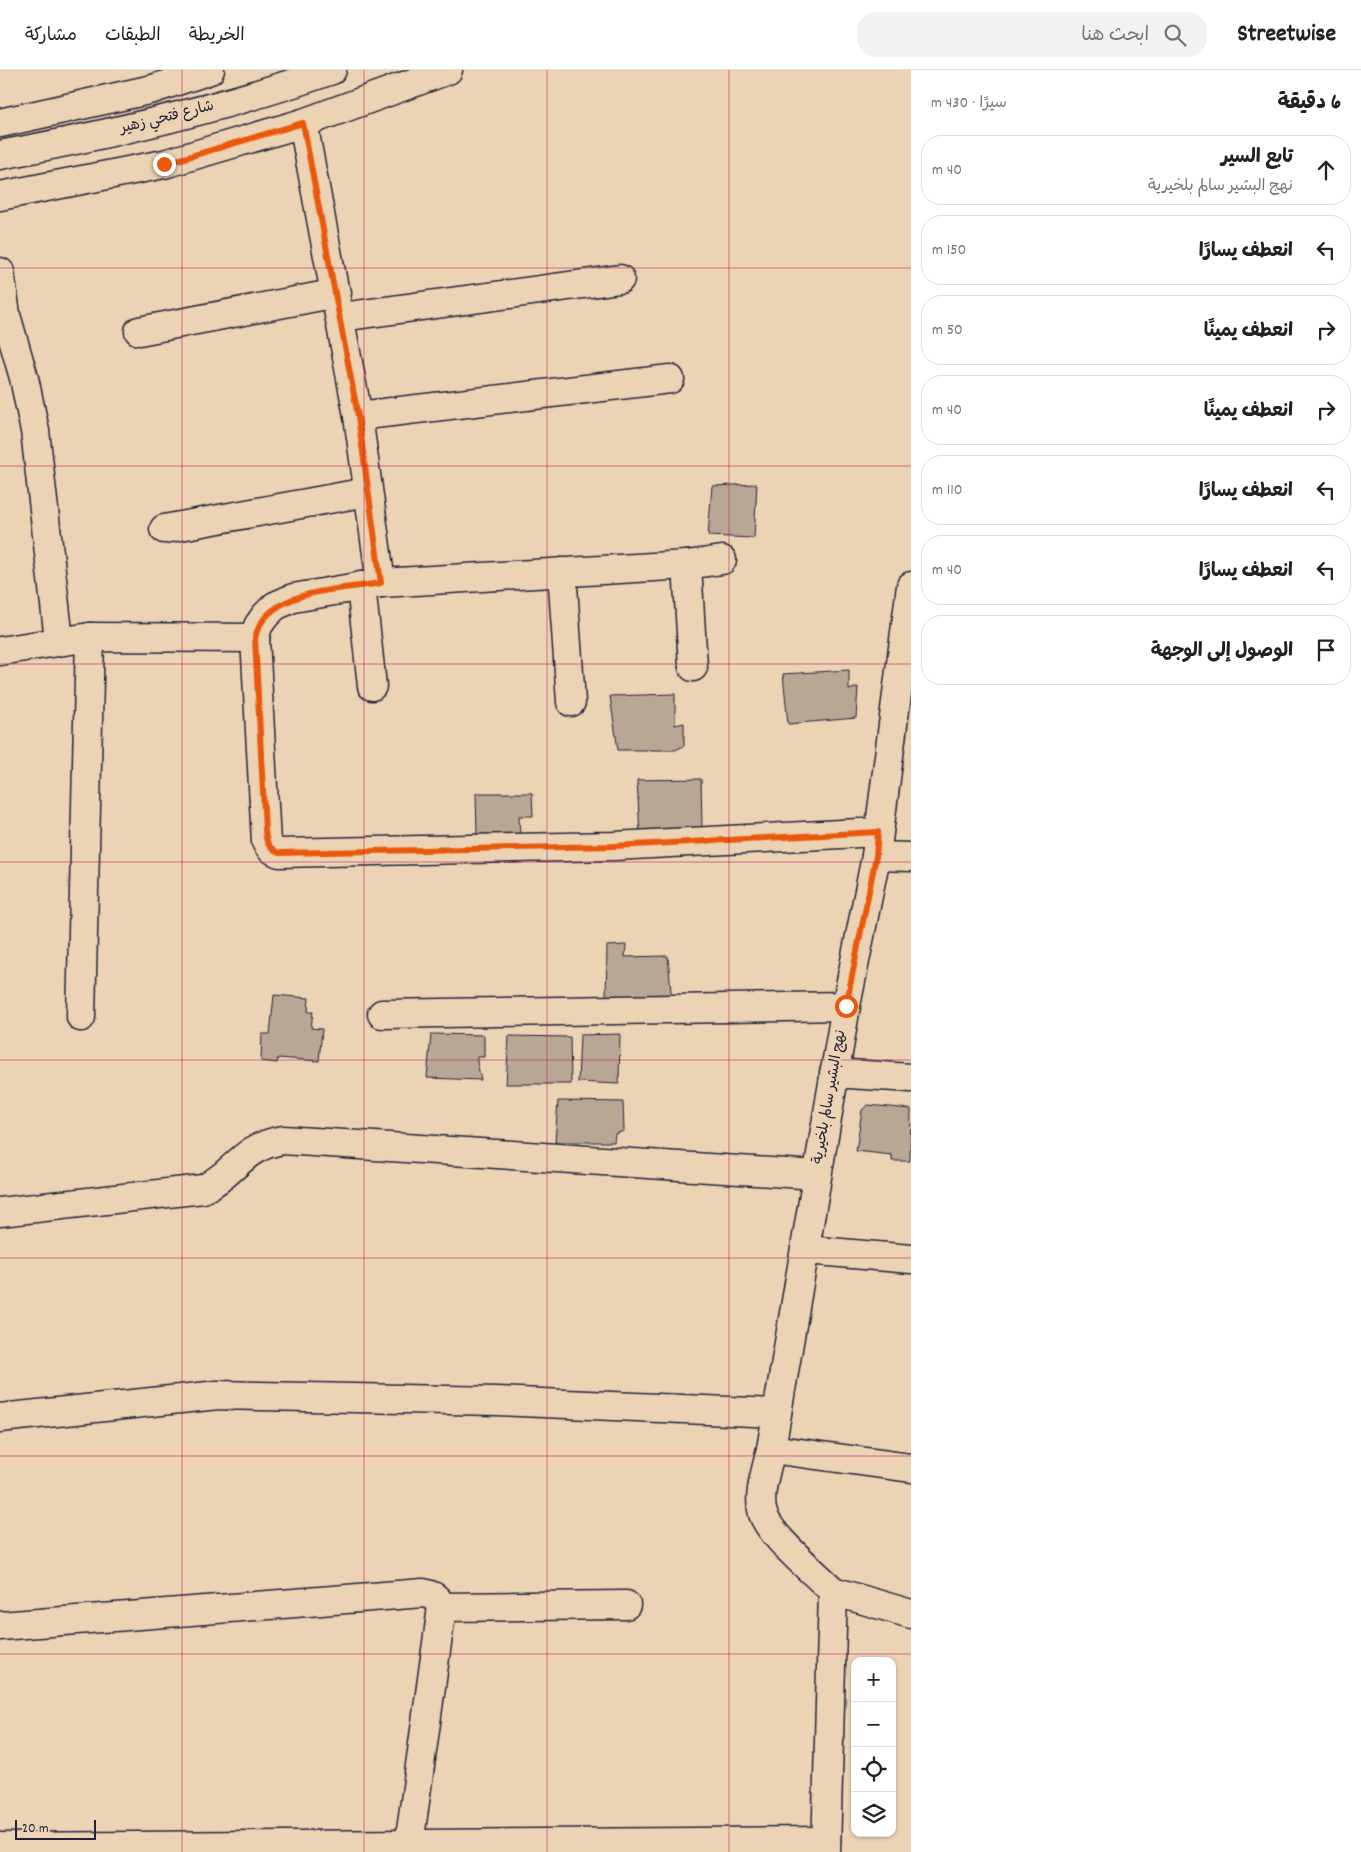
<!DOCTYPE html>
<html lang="ar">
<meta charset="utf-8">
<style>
body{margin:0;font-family:Dekko,"Playpen Sans Arabic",sans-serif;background:#f2f2f2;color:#222;direction:rtl}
.controls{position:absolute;right:15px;bottom:15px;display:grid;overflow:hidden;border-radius:10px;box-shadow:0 1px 4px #0004}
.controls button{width:45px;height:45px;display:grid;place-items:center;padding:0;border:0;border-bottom:1px solid #e0e0e0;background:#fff;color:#222;font:25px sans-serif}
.scale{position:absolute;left:15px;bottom:12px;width:81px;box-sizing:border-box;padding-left:5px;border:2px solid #22223b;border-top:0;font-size:14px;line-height:18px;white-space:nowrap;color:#22223b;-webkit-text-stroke:4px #ebd3b3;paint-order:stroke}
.stop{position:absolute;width:15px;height:15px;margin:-11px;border:4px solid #ea580c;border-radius:50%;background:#fff}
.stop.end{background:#ea580c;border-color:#fff;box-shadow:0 1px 5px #0008}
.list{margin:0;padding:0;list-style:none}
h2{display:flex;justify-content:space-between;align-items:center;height:65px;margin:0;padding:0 20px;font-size:21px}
h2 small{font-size:16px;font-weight:400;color:#767676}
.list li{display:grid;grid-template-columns:32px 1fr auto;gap:15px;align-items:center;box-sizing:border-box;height:70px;margin:0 10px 10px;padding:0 10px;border:1px solid #e0e0e0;border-radius:20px}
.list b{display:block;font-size:19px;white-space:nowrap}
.list p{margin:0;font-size:16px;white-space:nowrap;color:#767676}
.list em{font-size:16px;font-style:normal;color:#767676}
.icon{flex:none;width:28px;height:28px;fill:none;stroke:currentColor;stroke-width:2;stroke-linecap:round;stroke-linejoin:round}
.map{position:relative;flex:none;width:911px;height:1782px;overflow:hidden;direction:ltr}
header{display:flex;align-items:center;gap:30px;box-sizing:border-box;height:70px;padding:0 25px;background:#fff;border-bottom:1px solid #e0e0e0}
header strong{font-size:24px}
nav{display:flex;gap:28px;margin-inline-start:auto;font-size:18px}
.search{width:350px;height:45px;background:#f2f2f2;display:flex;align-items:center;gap:12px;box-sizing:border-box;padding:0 18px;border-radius:20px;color:#767676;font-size:19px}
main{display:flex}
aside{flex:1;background:#fff}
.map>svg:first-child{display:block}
.building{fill:#b9a795;stroke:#22223b}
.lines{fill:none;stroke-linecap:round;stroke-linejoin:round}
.minor-casing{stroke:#22223b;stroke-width:31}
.minor{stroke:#ebd3b3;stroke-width:28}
.route{stroke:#ea580c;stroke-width:6}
.grid{fill:none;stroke:#c2185b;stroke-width:1;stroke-opacity:0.55}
.labels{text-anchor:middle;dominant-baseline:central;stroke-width:4.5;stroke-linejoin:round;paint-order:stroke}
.street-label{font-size:15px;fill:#22223b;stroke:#ebd3b3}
</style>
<header>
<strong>Streetwise</strong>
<div class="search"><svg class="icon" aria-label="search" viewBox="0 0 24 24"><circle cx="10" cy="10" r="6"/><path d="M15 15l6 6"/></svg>ابحث هنا</div>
<nav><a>الخريطة</a><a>الطبقات</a><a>مشاركة</a></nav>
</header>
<main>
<aside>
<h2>6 دقيقة<small>سيرًا · 430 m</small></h2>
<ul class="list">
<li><svg class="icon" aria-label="ahead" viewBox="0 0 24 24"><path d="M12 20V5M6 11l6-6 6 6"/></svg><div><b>تابع السير</b><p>نهج البشير سالم بلخيرية</p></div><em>40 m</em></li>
<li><svg class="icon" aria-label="left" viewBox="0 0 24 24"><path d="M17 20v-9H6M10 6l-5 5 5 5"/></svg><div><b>انعطف يسارًا</b></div><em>150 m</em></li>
<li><svg class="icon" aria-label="right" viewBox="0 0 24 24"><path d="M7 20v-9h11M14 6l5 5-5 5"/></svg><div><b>انعطف يمينًا</b></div><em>50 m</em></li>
<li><svg class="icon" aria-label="right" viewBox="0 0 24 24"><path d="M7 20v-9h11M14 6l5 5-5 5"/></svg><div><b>انعطف يمينًا</b></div><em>40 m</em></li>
<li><svg class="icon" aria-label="left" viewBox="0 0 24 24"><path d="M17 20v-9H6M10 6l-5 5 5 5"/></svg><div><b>انعطف يسارًا</b></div><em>110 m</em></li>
<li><svg class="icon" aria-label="left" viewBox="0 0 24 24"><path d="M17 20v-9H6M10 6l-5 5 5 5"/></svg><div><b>انعطف يسارًا</b></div><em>40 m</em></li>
<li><svg class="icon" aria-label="arrive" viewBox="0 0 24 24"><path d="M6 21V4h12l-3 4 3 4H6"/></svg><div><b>الوصول إلى الوجهة</b></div></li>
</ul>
</aside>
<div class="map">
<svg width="911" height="1782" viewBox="0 0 911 1782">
<rect width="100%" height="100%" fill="#ebd3b3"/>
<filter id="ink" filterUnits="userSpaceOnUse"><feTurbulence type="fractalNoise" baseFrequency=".02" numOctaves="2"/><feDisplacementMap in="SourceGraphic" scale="10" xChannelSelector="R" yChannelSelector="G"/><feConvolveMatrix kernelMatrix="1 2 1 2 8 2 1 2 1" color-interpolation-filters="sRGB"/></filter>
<g filter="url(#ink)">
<g class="building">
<path d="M757 414 754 468 708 466 712 416Z"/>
<path d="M849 600V620L858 617 856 648 788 654 783 604Z"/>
<path d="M675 624V655L684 653V676L675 680H618L610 626Z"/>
<path d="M701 709 702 759 640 765 637 710Z"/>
<path d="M476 723H532L533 746H519L520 765H477Z"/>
<path d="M626 875 625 887 668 886 672 933 606 931 607 876Z"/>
<path d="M274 925 309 928 308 942H313L311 958 322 959 319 991 278 988 277 993 261 991 262 964H270Z"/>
<path d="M431 964 484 965V987H477V992L481 1010 427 1008Z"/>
<path d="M620 964 619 1014 578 1012 580 965Z"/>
<path d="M509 966 570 967 571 1014H506Z"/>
<path d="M558 1031 623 1032 624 1061 615 1064 614 1072H555Z"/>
<path d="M868 1035 911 1039 910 1091H892V1085L856 1081 862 1040Z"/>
</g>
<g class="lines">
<g class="minor-casing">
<g id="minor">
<path d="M0 53 153 19 210 0"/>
<path d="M303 53 358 346 381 513"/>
<path d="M0 85C112 64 224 38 332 0"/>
<path d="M0 126 164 94 303 53 448 0"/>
<path d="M0 202 6 245 24 308 35 361 59 570"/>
<path d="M341 247 620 209"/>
<path d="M139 261 337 223"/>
<path d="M358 346 670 309"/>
<path d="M164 459 367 422"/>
<path d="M722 490 687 495 381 513 293 528 275 536 265 546 258 556 255 568 266 772 271 779 279 783 614 776 878 762"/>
<path d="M687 495 693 597"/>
<path d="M562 502 571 632"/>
<path d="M361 516 372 616"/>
<path d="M911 516 876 786 846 936 771 1379 911 1398"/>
<path d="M0 581 90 567 255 568"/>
<path d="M876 786 911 787"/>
<path d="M382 944 846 936"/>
<path d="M81 947 90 567"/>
<path d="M834 1003 911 1008"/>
<path d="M0 1142 203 1119C237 1102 241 1077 283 1070L817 1105"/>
<path d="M806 1180 911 1189"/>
<path d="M0 1348 218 1325 497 1331 777 1343"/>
<path d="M771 1379C767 1398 757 1425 763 1444 771 1467 814 1502 833 1521L826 1782"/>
<path d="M833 1521 911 1544"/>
<path d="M442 1537 626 1535"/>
<path d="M0 1556 423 1523C433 1525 437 1527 442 1537L408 1782"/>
<path d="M0 1777 826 1771"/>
</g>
</g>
<use href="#minor" class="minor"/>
</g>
</g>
<g class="lines" filter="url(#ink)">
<path class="route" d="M164 94 303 53 358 346 381 513C339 520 266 519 255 568L265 760C266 772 268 778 279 783L614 776 878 762 876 786 846 936"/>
</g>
<path class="grid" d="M182 0V1782M364 0V1782M547 0V1782M729 0V1782M0 198H911M0 396H911M0 594H911M0 792H911M0 990H911M0 1188H911M0 1386H911M0 1584H911"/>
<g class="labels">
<g class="street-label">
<text transform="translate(167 48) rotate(-14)">شارع فتحي زهير</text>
<text transform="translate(830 1027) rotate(-80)">نهج البشير سالم بلخيرية</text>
</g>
</g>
</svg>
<div class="controls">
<button>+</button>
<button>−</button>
<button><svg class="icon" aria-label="locate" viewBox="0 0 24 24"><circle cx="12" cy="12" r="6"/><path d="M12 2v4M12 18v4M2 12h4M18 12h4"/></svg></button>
<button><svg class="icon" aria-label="layers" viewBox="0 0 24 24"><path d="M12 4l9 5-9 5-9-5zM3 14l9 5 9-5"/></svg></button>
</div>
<div class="scale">20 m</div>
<div class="stop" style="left:846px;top:936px"></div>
<div class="stop end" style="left:164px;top:94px"></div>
</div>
</main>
